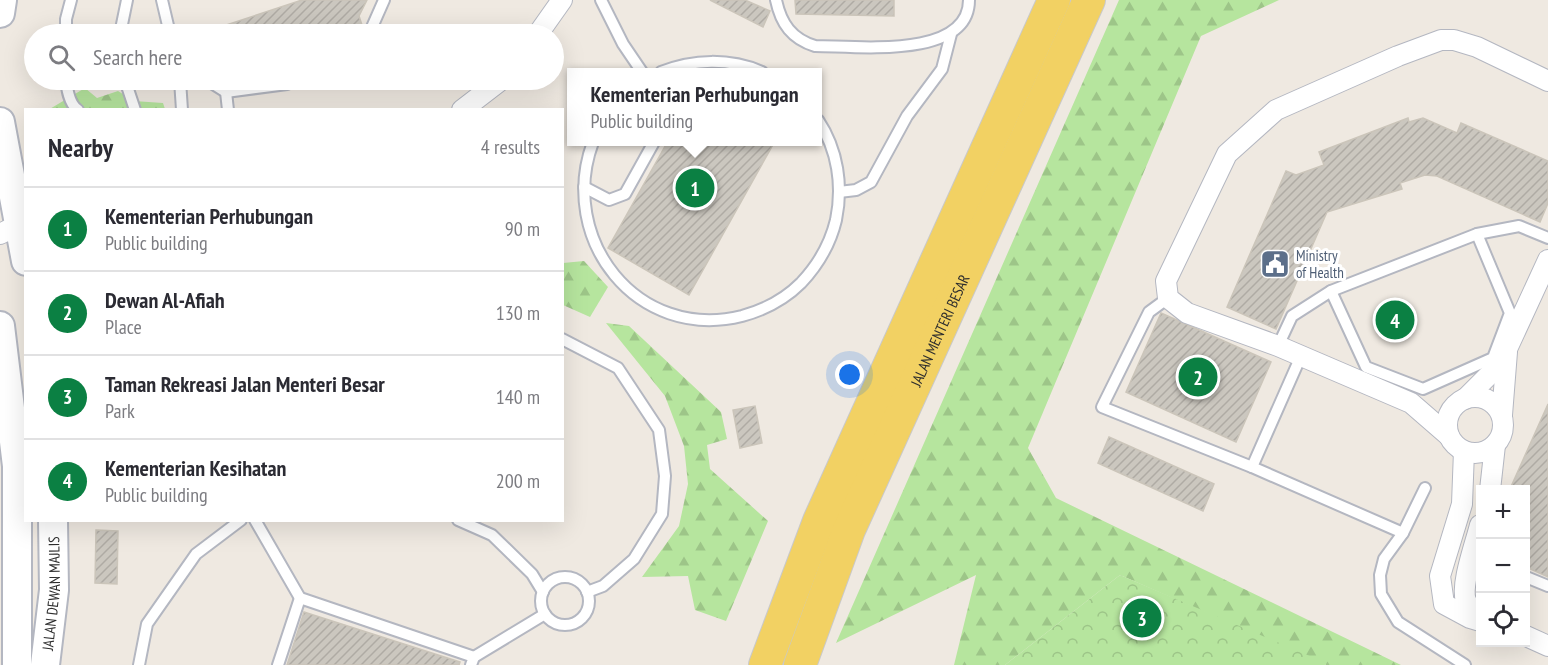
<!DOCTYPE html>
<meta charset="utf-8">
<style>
body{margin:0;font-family:"PT Sans Narrow",sans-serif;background:#f7f7f7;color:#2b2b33}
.controls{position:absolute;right:18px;bottom:18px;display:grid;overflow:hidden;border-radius:0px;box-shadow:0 6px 24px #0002}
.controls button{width:54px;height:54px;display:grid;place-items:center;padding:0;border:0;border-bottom:2px solid #e1e1e2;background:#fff;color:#2b2b33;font:30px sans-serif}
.you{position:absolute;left:850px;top:375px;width:21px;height:21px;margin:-15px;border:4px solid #fff;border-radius:50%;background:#1a73e8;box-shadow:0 0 0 9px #1a73e833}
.badge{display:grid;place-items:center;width:39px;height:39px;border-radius:50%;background:#0b8043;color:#fff;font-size:20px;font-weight:700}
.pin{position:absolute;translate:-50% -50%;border:3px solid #fff;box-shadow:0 2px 6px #0006}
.popup{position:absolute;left:567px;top:68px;width:255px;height:78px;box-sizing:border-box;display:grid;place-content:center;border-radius:0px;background:#fff;filter:drop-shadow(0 2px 4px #0005);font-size:20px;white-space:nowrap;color:#7c7c81}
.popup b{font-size:22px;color:#2b2b33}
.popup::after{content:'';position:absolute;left:50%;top:100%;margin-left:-12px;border:12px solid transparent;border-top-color:#fff}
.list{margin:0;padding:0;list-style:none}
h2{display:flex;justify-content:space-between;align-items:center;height:78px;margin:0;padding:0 24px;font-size:26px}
h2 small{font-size:20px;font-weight:400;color:#7c7c81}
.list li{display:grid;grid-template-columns:39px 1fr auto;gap:18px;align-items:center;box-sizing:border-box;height:84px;padding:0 24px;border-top:2px solid #e1e1e2}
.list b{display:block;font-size:22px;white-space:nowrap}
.list p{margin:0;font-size:20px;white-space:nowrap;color:#7c7c81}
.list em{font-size:20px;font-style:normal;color:#7c7c81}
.icon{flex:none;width:33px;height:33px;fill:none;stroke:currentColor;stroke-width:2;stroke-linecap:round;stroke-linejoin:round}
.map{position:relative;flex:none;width:1548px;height:665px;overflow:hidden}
.search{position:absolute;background:#fff;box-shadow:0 6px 24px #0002;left:24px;top:24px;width:540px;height:66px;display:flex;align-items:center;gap:15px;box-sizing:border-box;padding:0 21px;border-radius:33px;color:#7c7c81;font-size:22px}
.panel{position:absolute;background:#fff;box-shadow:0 6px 24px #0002;left:24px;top:108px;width:540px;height:414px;border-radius:0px}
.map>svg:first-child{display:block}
.forest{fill:url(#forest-firs)}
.park{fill:url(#park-crowns)}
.building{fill:url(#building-hatch);stroke:#cbc5ba;stroke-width:1.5}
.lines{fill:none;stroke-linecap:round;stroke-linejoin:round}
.lane-casing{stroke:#b4b7c1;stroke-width:14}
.street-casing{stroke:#b4b7c1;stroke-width:22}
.secondary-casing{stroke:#b4b7c1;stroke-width:32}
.primary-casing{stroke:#c9c9c9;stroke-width:34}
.lane{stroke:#fff;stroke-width:10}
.street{stroke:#fff;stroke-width:20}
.secondary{stroke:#fff;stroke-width:28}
.primary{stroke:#f2d163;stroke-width:32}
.labels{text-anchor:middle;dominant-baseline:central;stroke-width:6;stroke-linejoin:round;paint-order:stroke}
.service-label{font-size:15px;fill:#4e5e75;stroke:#fff;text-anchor:start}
.street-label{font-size:15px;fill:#2e2e2e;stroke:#fff}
</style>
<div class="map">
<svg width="1548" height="665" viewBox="0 0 1548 665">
<defs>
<pattern id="forest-firs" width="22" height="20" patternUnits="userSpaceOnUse" patternTransform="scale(1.5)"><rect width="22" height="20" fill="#b6e59e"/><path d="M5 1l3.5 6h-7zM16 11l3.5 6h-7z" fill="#9dc588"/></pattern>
<pattern id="park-crowns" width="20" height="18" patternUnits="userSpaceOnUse" patternTransform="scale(1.5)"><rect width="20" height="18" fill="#b6e59e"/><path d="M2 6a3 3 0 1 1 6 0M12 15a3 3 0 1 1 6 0" fill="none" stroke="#9dc588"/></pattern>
<pattern id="building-hatch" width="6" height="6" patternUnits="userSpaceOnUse" patternTransform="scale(1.5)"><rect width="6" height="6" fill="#cbc7bf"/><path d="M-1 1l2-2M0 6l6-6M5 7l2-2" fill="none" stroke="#afaba4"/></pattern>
</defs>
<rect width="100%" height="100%" fill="#efe9e1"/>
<g class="forest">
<path d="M1119 0H1279L1201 36 1028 448 1056 498 1401 665H1326L1120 575 1005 665H954L976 575 836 643Z"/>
<path d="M85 88 97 98 118 91 134 101 163 103 165 109 48 110Z"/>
<path d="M584 261 608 287 590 317 563 305V263Z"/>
<path d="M606 323 629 326 721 412 727 439 707 445 710 469 768 521 726 621 695 610 688 576 642 577 679 526 688 484 684 446 665 396Z"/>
</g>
<path class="park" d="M1120 575 1319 660 1326 665H1005Z"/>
<g class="building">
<path d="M302 0H367L359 16 363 28 362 34H206L205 32Z"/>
<path d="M710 0H745L770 11 763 27Z"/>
<path d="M795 0H894V16L796 14Z"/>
<path d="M1408 118 1409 122 1423 118 1457 133 1461 123 1548 161V203L1540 222 1437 176 1425 175 1400 183 1402 189 1327 212 1276 329 1227 307 1286 171 1296 175 1324 165 1319 152Z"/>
<path d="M668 141H775L689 295 608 248Z"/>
<path d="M1161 313 1271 362 1236 442 1126 392Z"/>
<path d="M1548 404V577L1526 567V489H1510Z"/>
<path d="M755 406 762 443 740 448 733 410Z"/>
<path d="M1109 437 1214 484 1203 511 1098 463Z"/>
<path d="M96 530 118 531 117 584 95 583Z"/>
<path d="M304 612 460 662 459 665H287Z"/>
</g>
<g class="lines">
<g class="lane-casing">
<g id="lane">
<path d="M162 0 170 34"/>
<path d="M601 0 623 44 642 72"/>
<path d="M776 0C781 24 792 39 815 46 855 46 969 60 969 0"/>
<path d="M66 34V19L71 0"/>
<path d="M120 34 127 0"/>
<path d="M369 34 384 0"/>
<path d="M661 72C693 59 730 58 762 72"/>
<path d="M66 80C67 89 69 104 78 110"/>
<path d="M125 80 135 110"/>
<path d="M180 80 182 110"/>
<path d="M207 80 226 92 287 84 297 80"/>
<path d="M226 92 228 110"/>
<path d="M593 142C557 239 637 342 742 316 764 310 784 300 801 283 818 265 830 245 836 220 843 186 838 150 818 120"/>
<path d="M584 187 609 200 625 194 654 142"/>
<path d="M839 192 856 190 871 182 907 116 942 69 951 34"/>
<path d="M1331 291 1366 367 1423 389 1493 358 1510 313 1477 234"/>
<path d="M1168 298 1149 312 1102 407 1252 467"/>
<path d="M562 339 618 368 659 430 665 476 662 514 634 559 603 586 587 592"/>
<path d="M1278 346 1292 316 1331 291 1477 234 1519 226 1548 238"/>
<path d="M1301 356 1252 467 1403 533 1425 488"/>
<path d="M255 520 300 598"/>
<path d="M458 520 492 535 532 574 543 592"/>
<path d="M1403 533 1384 559 1380 575 1381 594 1398 622 1465 665"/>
<path d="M1526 577 1548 586"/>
<circle cx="565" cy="601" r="24"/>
<path d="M474 657 545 614"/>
<path d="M139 665 147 624 196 554 241 520"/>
<path d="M278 665 300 598 474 657 471 665"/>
</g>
</g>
<g class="street-casing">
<g id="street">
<path d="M538 34 562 0"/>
<path d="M462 110 501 80"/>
<path d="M0 234 26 221"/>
<circle cx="1475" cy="425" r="28"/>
<path d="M1465 399 1491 373 1507 349 1548 260"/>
<path d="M1502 415 1507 352"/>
<path d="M1449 436 1411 403 1278 346 1187 313 1168 298 1166 281 1227 154 1276 110 1398 56 1441 40H1454L1477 47 1548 81"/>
<path d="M1464 451 1462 504 1440 576 1444 604 1470 618 1480 621"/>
<path d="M1490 490 1495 445"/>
<path d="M1480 525C1476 542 1460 585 1466 601 1469 607 1475 610 1480 613"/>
<path d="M1526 636 1548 646"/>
</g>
</g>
<g class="secondary-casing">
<g id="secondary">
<path d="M0 13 2 0"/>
<path d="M0 122 26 261"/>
<path d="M0 326 17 466V665"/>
<path id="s1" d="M45 665 54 590 53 520"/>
</g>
</g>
<g class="primary-casing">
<g id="primary">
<path d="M765 665 819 521 1054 0"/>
<path id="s2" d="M800 665 849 530 1089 0"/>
</g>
</g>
<use href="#lane" class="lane"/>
<use href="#street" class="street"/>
<use href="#secondary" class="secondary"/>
<use href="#primary" class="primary"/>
</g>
<defs>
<g id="civic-square" transform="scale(1.5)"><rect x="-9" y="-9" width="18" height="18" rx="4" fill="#5c6f8a" stroke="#fff"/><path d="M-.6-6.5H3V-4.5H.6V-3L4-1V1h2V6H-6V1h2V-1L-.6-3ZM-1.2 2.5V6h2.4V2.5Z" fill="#fff"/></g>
</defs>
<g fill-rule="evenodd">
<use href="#civic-square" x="1275" y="264"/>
</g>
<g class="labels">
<g class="service-label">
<text x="1296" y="255">Ministry<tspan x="1296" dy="17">of Health</tspan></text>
</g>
<g class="street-label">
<text stroke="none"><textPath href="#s2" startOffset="363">JALAN MENTERI BESAR</textPath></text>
<text stroke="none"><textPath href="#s1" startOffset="72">JALAN DEWAN MAJLIS</textPath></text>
</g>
</g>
</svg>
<div class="controls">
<button>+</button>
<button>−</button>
<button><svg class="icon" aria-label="locate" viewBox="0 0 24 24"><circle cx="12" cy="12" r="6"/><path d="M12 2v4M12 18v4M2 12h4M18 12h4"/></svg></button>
</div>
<div class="you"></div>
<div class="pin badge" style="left:695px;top:188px">1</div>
<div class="popup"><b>Kementerian Perhubungan</b>Public building</div>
<div class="pin badge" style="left:1198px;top:377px">2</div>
<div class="pin badge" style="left:1142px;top:618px">3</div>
<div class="pin badge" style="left:1395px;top:320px">4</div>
<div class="search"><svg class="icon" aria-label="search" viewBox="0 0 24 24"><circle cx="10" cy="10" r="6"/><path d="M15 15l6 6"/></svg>Search here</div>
<section class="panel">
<h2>Nearby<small>4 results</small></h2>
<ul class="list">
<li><span class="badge">1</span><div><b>Kementerian Perhubungan</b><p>Public building</p></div><em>90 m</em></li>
<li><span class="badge">2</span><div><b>Dewan Al-Afiah</b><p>Place</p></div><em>130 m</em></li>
<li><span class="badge">3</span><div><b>Taman Rekreasi Jalan Menteri Besar</b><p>Park</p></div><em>140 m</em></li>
<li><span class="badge">4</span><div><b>Kementerian Kesihatan</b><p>Public building</p></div><em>200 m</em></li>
</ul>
</section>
</div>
